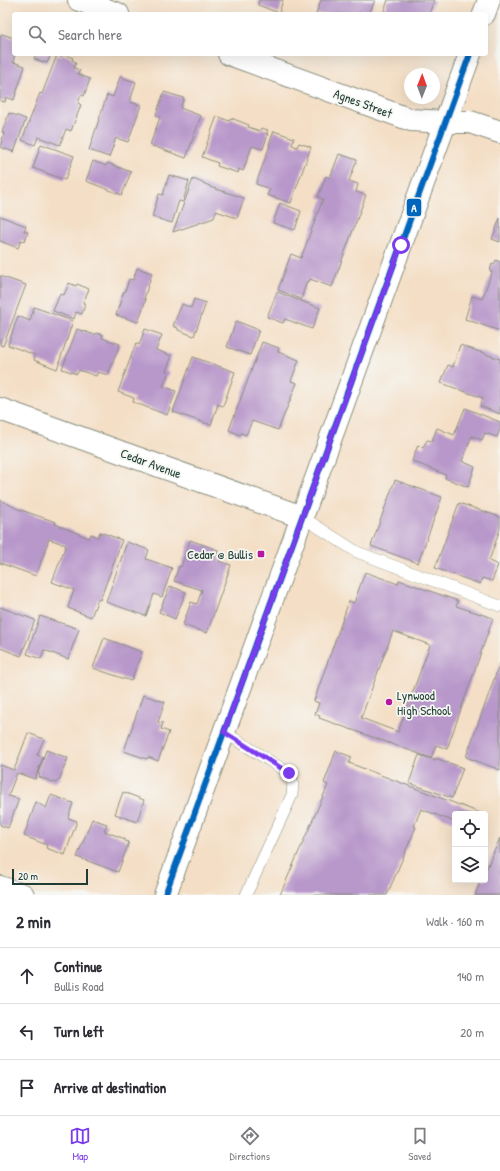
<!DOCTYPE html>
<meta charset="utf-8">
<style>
body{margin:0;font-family:"Patrick Hand",sans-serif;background:#f2f2f3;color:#2b2b33}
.controls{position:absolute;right:12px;bottom:12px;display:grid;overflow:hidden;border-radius:4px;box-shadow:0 4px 16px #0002}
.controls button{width:36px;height:36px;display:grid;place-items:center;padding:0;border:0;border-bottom:1px solid #e1e1e2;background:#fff;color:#2b2b33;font:20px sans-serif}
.compass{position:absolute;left:404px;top:68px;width:36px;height:36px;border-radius:50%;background:#fff;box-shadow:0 4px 16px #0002;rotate:1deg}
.scale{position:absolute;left:12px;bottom:10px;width:76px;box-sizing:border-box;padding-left:4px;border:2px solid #1f3d34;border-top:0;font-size:11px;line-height:14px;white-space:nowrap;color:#1f3d34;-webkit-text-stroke:3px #f6f6f2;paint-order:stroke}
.stop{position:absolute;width:12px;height:12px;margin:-9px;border:3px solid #7c3aed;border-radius:50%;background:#fff}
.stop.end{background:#7c3aed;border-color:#fff;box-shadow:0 1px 4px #0008}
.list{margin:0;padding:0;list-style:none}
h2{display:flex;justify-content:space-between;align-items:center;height:52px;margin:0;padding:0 16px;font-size:17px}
h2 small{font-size:13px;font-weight:400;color:#7c7c81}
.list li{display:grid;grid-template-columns:26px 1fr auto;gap:12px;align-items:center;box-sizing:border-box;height:56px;padding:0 16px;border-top:1px solid #e1e1e2}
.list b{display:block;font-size:15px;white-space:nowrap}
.list p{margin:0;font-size:13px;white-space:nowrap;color:#7c7c81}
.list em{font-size:13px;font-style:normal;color:#7c7c81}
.icon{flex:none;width:22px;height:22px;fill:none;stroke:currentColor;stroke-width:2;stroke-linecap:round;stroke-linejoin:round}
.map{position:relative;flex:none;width:500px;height:895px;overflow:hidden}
.search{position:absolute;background:#fff;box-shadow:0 4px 16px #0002;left:12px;right:12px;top:12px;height:44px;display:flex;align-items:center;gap:10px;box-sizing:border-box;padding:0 14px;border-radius:4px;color:#7c7c81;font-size:15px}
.sheet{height:220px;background:#fff}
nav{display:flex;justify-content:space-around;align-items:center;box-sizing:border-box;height:56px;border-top:1px solid #e1e1e2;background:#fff;font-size:11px;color:#7c7c81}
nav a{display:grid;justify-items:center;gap:2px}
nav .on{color:#7c3aed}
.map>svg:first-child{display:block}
.building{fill:#b897ca;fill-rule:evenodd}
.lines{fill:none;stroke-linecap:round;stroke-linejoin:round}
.service-casing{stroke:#8a8e7d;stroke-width:12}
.minor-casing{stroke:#8a8e7d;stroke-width:24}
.tertiary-casing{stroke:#8a8e7d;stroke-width:24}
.service{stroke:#fff;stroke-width:11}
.minor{stroke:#fff;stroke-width:22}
.tertiary{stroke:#fff;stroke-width:22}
.bus-1-casing{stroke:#f6f6f2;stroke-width:9}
.bus-1{stroke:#0065bd;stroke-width:6}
.route{stroke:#7c3aed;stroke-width:5}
.poi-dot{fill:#b5179e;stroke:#f6f6f2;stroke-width:1.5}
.labels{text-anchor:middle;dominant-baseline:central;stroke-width:3.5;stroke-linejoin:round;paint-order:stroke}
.street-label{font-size:13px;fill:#1f3d34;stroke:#f6f6f2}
.poi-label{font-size:13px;fill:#1f3d34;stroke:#f6f6f2;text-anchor:end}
.line-badge{stroke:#f6f6f2;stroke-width:1.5}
.badge-label{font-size:11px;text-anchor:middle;font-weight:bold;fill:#fff}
</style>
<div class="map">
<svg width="500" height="895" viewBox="0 0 500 895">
<rect width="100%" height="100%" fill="#f6f6f2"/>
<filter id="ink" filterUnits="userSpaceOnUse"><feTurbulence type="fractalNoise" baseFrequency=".025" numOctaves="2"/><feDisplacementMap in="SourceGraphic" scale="8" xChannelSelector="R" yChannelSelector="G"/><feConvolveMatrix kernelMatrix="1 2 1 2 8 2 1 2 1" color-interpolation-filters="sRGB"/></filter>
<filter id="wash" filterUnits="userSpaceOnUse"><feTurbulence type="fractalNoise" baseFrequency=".012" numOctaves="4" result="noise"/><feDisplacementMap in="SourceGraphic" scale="16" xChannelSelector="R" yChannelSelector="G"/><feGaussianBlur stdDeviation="0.9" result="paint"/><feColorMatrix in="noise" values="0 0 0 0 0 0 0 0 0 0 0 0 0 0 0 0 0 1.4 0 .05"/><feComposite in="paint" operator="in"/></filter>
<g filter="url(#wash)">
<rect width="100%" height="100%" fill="#f4dfc6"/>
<g id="blocks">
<g class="building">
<path d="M259 0H283L279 13 258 5Z"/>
<path d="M321 0H375L369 14 359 12 358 14H316Z"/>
<path d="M388 0H434L429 14H383Z"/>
<path d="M2 34 14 38V54H15L13 62 25 66 14 100 6 97 5 102 0 101V38Z"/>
<path d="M36 54H51L47 63 34 59Z"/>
<path d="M62 54 73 58 72 60 76 62 74 68 80 70 78 74 90 79 84 96 81 95 78 103 81 105 71 131 66 129 60 145 38 137 35 145 22 140 40 93 42 94 57 55 61 57Z"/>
<path d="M120 77 136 82 130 102 141 105 128 142 116 138 109 157 89 150 107 95 113 97Z"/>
<path d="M164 92 184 98 180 108 201 116 186 158 150 145 160 117 156 115Z"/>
<path d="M9 113 26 119 14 152 0 147 4 133 2 132Z"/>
<path d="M217 116 229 121 231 118 249 125 248 127 260 131 261 128 268 130 266 134H268L263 149 252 146 243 171 239 169 238 173 217 166 218 163 202 157Z"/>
<path d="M274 131 294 138 292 145 297 147 299 143 311 147 291 203 267 195 270 189 256 184 270 145 269 144Z"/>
<path d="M41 144 74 156 65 180 33 168Z"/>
<path d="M339 154 357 160 349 181 358 184 356 192 366 195 332 287 310 279 309 282 307 281 301 299 278 290 291 254 301 258 323 199 318 197 326 176 330 178Z"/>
<path d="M93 161 106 166 107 163 131 172 122 195 86 181Z"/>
<path d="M169 175 189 181 183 202 179 201 172 223 152 217 159 194 163 195Z"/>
<path d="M193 179 210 186V187L244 198 237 218 216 211 214 218 173 232Z"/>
<path d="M280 203 301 211 295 230 273 223Z"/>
<path d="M0 216 26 226 24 231 28 232 25 241 21 240 18 248 0 241Z"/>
<path d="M500 218V242L492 239Z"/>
<path d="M496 260 500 262V331L465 319 472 296 482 299 492 272 490 271 492 264 494 265Z"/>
<path d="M137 268 152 273 144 299H146L138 322 116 315 124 291 125 292 129 279 133 280Z"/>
<path d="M0 276 26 285 3 346 0 345Z"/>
<path d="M69 283 76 286 77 284 89 289 83 303 85 304 82 314 76 312 74 319 53 311 60 294 64 295Z"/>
<path d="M277 292 320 308 312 329 285 319 283 323 267 317Z"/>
<path d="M194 299 206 303 194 336 178 330V328L173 326 182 304 191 308Z"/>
<path d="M34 307 73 321 57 369 34 360 35 355 8 345 18 316 30 321Z"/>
<path d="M236 321 259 330 250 355 227 347Z"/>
<path d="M77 329 95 335 96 333 103 335 102 338 120 344 108 375 98 372 96 376 79 370 77 374 62 369Z"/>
<path d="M145 329 162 335 156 350 172 356 166 371 169 372 163 386 176 391 167 415 133 402 134 398 118 392 136 343 139 345Z"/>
<path d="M262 342 279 348 278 352 299 360 291 381 297 383 278 430 252 421 246 435 241 433 240 435 229 430Z"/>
<path d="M460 345 500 359V414L480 406 483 398 441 383 448 365 453 367Z"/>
<path d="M193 357 235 372 223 406 218 404 211 425 173 412Z"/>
<path d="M465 408 500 422V429L497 437 485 433 482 440 472 436 462 461 475 467 468 487 445 478 446 475 412 461 418 445 423 448 427 440 432 441 437 428 454 435Z"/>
<path d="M395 480 442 497 418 563 371 546Z"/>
<path d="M0 500 18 509 56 522 55 524 89 538 91 534 98 537 100 532 122 540 100 600 98 599 91 617 68 608 74 590 52 582 66 545 49 539 36 576 0 563Z"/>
<path d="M459 503 500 517V529L489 561 498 565 492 581 482 578 480 584 435 568Z"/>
<path d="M190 540 218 550 217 555 220 558 219 561 231 565 207 633 183 625 191 602 197 604 202 590 174 581 179 566 181 567Z"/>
<path d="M127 542 149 550 146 559 172 568 162 597 154 594 146 616 106 602Z"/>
<path d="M365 572 398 584 399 580 458 601 456 606 493 618 447 749 436 745 431 758 319 718 320 716 315 714 319 703 314 701 349 601 354 603ZM393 631 430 645 398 732 361 718Z"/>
<path d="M170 586 186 592 175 619 159 612Z"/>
<path d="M0 607 35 620 21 656 0 648Z"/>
<path d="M40 616 79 629 68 659 44 650 41 659 27 654Z"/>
<path d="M104 638 142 652 131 681 93 668Z"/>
<path d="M500 663V770L466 757Z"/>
<path d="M143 695 165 702 158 722 163 723 161 729 169 732 158 761 148 757 147 759 124 751Z"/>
<path d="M28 733 44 739 37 755 43 757 35 779 17 773 8 796 19 799 8 828 0 825V765L14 770Z"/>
<path d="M46 750 68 758 59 780H57L56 783 39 777 40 775 38 773Z"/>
<path d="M336 751 352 757 349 763 483 814H455V822L421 809 414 826 416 827 387 895H280L328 785 324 783Z"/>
<path d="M419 755 435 760V758L463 768 452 798 409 783Z"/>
<path d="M123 792 144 800 137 822 115 814Z"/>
<path d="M51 795 73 803 68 818 77 821 65 855 46 848 47 845 24 836 36 802 46 808Z"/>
<path d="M92 819 107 824 104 831 125 839V841L129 842 118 872 77 857Z"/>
<path d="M500 838V895H475L481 880H485V872Z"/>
</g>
</g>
</g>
<g filter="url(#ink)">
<use href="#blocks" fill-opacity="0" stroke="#8a8e7d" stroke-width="1"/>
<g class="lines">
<g class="service-casing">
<g id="service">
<path d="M302 517 357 552 500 606"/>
<path d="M224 732 289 773 293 784 292 795 246 895"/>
</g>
</g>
<g class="minor-casing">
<g id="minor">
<path d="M79 0 118 14"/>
<path d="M229 54 411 120 445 122"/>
<path d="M0 409 302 517"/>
<path d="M0 887 23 895"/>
</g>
</g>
<g class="tertiary-casing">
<g id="tertiary">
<path d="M484 14 489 0"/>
<path d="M445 122H470L500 132"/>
<path d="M165 895 470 54"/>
</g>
</g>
<use href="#service" class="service"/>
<use href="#minor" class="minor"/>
<use href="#tertiary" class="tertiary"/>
<g class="bus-1-casing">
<path id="bus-1" d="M165 895 470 54"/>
</g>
<use href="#bus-1" class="bus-1"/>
</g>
</g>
<g class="lines" filter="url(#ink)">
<path class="route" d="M289 773 224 732 401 245"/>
</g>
<g class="poi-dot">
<rect x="257" y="550" width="8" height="8" rx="2"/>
<circle cx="389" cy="702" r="4"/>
</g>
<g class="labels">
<g class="street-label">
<text transform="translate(363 103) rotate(20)">Agnes Street</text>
<text transform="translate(151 463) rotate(20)">Cedar Avenue</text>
</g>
<g class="poi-label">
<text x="253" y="554">Cedar @ Bullis</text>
<text x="397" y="695" text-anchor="start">Lynwood<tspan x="397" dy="15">High School</tspan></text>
</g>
</g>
<rect class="line-badge" x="406" y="198" width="16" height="19" rx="4" fill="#0065bd"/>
<g class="badge-label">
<text x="414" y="212">A</text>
</g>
</svg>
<div class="controls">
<button><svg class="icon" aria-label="locate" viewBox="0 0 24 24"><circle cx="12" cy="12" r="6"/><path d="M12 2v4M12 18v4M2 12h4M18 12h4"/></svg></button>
<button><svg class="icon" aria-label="layers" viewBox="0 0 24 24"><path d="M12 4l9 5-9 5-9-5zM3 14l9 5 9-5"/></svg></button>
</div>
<svg class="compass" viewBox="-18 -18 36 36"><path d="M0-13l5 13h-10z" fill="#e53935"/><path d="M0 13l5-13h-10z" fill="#7c7c81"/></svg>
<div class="scale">20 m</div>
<div class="stop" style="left:401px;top:245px"></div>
<div class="stop end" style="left:289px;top:773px"></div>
<div class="search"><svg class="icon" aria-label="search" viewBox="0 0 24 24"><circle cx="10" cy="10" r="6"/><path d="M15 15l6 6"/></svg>Search here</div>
</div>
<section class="sheet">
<h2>2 min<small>Walk · 160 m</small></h2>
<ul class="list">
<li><svg class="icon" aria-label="ahead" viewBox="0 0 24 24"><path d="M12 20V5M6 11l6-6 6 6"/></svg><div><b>Continue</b><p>Bullis Road</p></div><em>140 m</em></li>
<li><svg class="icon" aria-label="left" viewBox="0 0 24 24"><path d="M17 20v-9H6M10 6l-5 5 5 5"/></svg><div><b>Turn left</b></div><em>20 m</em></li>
<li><svg class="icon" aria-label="arrive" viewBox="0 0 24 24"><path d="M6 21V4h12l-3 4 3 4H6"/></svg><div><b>Arrive at destination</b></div></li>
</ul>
</section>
<nav>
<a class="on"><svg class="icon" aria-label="map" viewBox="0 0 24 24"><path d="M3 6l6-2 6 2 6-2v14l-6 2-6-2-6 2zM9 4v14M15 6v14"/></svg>Map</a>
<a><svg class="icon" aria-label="directions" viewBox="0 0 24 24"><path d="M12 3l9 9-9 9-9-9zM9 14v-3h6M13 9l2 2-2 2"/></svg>Directions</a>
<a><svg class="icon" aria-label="saved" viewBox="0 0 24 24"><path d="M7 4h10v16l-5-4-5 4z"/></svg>Saved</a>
</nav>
